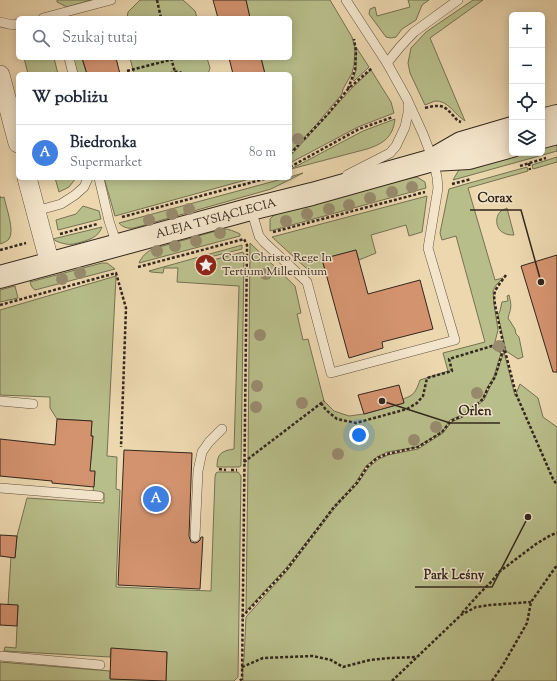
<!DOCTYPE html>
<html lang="pl">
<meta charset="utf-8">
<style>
body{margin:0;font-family:"Sorts Mill Goudy",serif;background:#f6f6f7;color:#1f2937}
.controls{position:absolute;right:12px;top:12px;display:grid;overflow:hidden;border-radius:6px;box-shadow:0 2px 10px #0003}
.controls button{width:36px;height:36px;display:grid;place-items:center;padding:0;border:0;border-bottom:1px solid #e0e1e3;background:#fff;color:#1f2937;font:20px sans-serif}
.you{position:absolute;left:359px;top:435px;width:14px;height:14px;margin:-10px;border:3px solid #fff;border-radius:50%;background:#1a73e8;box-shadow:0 0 0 6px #1a73e833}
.badge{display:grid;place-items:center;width:26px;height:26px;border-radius:50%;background:#8f2418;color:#fff;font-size:13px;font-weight:700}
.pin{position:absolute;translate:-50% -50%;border:2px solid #fff;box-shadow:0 1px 4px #0006}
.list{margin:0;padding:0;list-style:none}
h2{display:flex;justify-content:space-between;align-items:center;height:52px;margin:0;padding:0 16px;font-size:17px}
h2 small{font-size:13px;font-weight:400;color:#747a83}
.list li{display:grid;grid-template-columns:26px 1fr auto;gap:12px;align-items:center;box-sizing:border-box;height:56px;padding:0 16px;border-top:1px solid #e0e1e3}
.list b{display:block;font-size:15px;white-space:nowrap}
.list p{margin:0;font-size:13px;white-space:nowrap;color:#747a83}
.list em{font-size:13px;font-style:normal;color:#747a83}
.icon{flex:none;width:22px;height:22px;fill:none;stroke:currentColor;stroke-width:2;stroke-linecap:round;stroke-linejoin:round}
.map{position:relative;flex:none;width:557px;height:681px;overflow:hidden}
.search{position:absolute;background:#fff;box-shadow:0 2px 10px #0003;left:16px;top:16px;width:276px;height:44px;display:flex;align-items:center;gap:10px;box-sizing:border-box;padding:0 14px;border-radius:6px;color:#747a83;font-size:15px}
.panel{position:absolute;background:#fff;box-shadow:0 2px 10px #0003;left:16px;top:72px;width:276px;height:108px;border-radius:6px}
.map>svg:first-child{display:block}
.green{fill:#b8be8a;stroke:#757253}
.building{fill:#d3936f;stroke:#32271c}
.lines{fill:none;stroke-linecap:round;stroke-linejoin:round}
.lane-casing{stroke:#605341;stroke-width:10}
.street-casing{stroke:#605341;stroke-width:20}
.secondary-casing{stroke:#32271c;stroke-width:24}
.path{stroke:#32271c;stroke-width:2.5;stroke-dasharray:3 2;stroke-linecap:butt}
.lane{stroke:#f3e5cb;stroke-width:9}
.street{stroke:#f3e5cb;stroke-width:19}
.secondary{stroke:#f3e5cb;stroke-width:22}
.tree{fill:#988b6e}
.labels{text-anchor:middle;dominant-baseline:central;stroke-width:3;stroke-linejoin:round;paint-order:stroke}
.street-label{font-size:12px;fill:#32271c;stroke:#f3e5cb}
.poi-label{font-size:12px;fill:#32271c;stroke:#f3e5cb;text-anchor:start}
.leader{fill:none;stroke:#32271c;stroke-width:1.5}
.callout-dot{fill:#32271c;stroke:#f3e5cb;stroke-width:1.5}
.callout-label{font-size:13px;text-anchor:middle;font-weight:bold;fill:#32271c;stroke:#f3e5cb;stroke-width:3;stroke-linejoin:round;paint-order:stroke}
</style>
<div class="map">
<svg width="557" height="681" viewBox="0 0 557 681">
<rect width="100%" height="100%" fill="#ecd7af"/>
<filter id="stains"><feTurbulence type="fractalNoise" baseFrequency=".005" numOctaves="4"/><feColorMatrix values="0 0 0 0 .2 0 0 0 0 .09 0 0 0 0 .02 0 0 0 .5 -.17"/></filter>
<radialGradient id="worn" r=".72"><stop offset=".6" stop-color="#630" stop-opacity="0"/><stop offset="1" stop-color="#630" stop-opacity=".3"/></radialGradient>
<g class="green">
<path d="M57 0H91L67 7 57 2Z"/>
<path d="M140 0H183L195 11 197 18H127L128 12Z"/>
<path d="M246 0H330L352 37 355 48 354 65 352 73 343 89 342 94 315 126 290 153V74H265L261 58H290V18H250Z"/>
<path d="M408 0H429L422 5 416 20 402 29 396 37 391 38 386 37 369 14 370 9 375 7 377 16 410 7Z"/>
<path d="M473 0H483L430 38 465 121C455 115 448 100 435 101 432 102 428 104 425 105L410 73 408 63 411 48 426 32Z"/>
<path d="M356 47 369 67 354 81 353 80 356 70Z"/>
<path d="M24 58H54L58 74H28Z"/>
<path d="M73 58H82L87 74H77Z"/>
<path d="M130 58H207L210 68 208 74H134Z"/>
<path d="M371 70 391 102 394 113 358 127 290 163V156L293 153 352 88Z"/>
<path d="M395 119C393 138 382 144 367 149L291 169 363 131Z"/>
<path d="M557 137V151L453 180 460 168 512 153H542V141Z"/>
<path d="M557 157V162L533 169 532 165Z"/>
<path d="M527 167 528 171 468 188 495 280 503 278 496 285 493 291 494 304 498 330 494 346 493 348 501 353 494 376 487 388 483 399 462 415 450 420 442 432 417 447 387 452 377 457 366 466 356 482 334 507 286 568 246 611 248 464 250 243 295 286 301 313 297 314 303 340 308 339 324 401 334 411 349 416 364 414 404 403 403 399C415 395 416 391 420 380L448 371 443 353 485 342 456 236 442 240 440 233 449 189 466 184Z"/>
<path d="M303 173 271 189 134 228C128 229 122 227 119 223L286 178H290V177Z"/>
<path d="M417 177 425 182 426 188 270 231V219L273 216 279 213 411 178Z"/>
<path d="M55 178H76L69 187 59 192Z"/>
<path d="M104 178H253L115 216Z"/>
<path d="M0 196V198L4 197C6 207 15 231 9 239 6 242 3 243 0 244Z"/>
<path d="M427 196 422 232 409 236 406 225 371 235 375 250 376 253 359 260 356 250 322 259 325 271H321L306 268 272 237Z"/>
<path d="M83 206 99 211 101 219 58 230 56 220 76 214Z"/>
<path d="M507 208 514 235C511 235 507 235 504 233 496 230 494 217 501 211 501 211 507 208 507 208Z"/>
<path d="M102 227C98 238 88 240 78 243 74 244 70 245 66 244 61 243 57 242 53 239Z"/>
<path d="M223 229C229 229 234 231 240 234V236L139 263C142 256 146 253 152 249Z"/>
<path d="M242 245V249L206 258 204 267H208L209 261 243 252 244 254 241 466 239 467H217C217 454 221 451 234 449L239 286 177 282 178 268H164L163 273 151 272 149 271Z"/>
<path d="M102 263H107L115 269 35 290C32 288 31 286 30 282Z"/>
<path d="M116 276 107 456 117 457 116 489 120 490 116 587 211 591 215 477 216 473 218 472H238L241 476 238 677 234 681H166L167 652 111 649 110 657 4 651 5 647 16 648 18 606 8 605 11 557H15L17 536 27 498 104 503V493L93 492 95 472 88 471 91 459 93 436H91L92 421 57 419 50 408V397L0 395V310Z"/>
<path d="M15 286 18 298 0 302V290Z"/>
<path d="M509 295C512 306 511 308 508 318L515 329 516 334 519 337 523 357 518 359 506 351 498 315 500 311 502 302 508 301 507 296Z"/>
<path d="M504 352 515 396 520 384 538 398 543 417 557 427V681H243L242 667 244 659 246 617 287 571 335 508 358 483 369 467 379 459 388 455 418 449 443 433 451 422 463 417 484 400 489 389 495 377Z"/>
<path d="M0 662 110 671V679L163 681H0Z"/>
</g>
<g class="building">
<path d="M213 0H246L250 18H218Z"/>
<path d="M82 58H116L120 74H87Z"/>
<path d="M229 58H261L265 74H233Z"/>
<path d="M356 250 368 294 420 280 433 329 382 342 383 348 349 358 322 259Z"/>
<path d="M557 255V372H553L521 266Z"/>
<path d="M399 385 404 403 364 414 358 395Z"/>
<path d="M57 419 92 421 91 436H93L90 471H95L94 487 52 483V481L0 476V439L55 445Z"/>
<path d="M124 450 192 453 189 536 191 542 195 543 198 542 200 540 201 537H203L200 589 118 585Z"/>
<path d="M0 535 17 536 15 558 0 556Z"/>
<path d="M0 604 18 605 17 626 0 625Z"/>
<path d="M111 648 167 652 166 681 110 679Z"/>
</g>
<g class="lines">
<g class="lane-casing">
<g id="lane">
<path d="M43 18 111 0"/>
<path d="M0 22 13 25 18 24"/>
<path d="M69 58 73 74"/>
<path d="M387 63 400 47 414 32 458 0"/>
<path d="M347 175 390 153 396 146 405 127 408 113V105"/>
<path d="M99 178 109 221 117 245"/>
<path d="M251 209 259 236 264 242 307 282 331 373 455 340 428 248 438 188 437 177 433 160 423 134 407 99 387 63 346 0"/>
<path d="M36 211 61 204 75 195 84 187 88 178"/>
<path d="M0 401 33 404"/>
<path d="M0 488 99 496"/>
<path d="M195 537 198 471 202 452 209 442 222 429"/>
<path d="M0 656 100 665"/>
</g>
</g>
<g class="street-casing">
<g id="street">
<path d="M0 75 18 143"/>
<path d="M27 178 50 264"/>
</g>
</g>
<g class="secondary-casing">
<g id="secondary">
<path d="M542 120 557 116"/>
<path d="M542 137 557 133"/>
<path d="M435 158 461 143 512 128"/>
<path d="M0 277 251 209 312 194 433 160 469 158 512 146"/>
</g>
</g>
<g class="path">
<path d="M157 0 161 18"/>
<path d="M171 58 175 72"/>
<path d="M127 71 178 58"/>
<path d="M170 74C174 71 179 71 183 74"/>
<path d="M348 89 355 70 356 51 354 39"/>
<path d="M425 108C445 103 445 107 458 121L461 122"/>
<path d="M290 154 328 114 348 89 372 68"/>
<path d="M529 163 530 170"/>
<path d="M520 166 546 158"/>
<path d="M290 167 359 129 393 117"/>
<path d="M452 184 471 179"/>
<path d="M122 217 268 178"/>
<path d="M273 232 425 192"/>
<path d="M60 234 97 224"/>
<path d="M0 250 26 243"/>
<path d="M138 267 244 239 247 245 242 679 239 681"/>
<path d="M506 275 498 286 495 291 494 296 495 305 504 347 516 394 553 479 557 485"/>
<path d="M0 305 116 273 126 308 121 447"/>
<path d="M321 403 326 410 337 419 356 423 407 409 417 403 423 396 427 378 452 371 449 359 492 346 502 352"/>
<path d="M244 462 324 401"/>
<path d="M219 469 226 470"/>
<path d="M231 470H237"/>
<path d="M462 613 478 595 492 581 499 572 536 544 551 535 557 533"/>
<path d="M242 617 287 569 334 507 357 483 367 467 377 458 387 454 418 447 442 432 451 421 462 416 483 399 488 388 495 377 504 347"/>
<path d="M242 667 263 658 313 656 331 660 343 667 370 660 390 658 417 657"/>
<path d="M392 681 461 615 476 607 490 605 531 602"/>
<path d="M492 681 503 665 527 623 531 602 557 565"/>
</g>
<use href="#lane" class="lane"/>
<use href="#street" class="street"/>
<use href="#secondary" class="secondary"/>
</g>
<g class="tree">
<circle cx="298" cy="139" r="6"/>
<circle cx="412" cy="187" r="6"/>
<circle cx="392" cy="192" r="6"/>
<circle cx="370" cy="198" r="6"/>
<circle cx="349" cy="205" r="6"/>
<circle cx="189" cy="209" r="6"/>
<circle cx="329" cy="209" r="6"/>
<circle cx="172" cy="214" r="6"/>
<circle cx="307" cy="214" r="6"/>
<circle cx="149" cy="220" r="6"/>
<circle cx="286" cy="221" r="6"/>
<circle cx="220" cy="233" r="6"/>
<circle cx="196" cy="241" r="6"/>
<circle cx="175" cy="246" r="6"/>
<circle cx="157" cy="251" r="6"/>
<circle cx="80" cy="273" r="6"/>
<circle cx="266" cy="274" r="6"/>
<circle cx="62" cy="279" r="6"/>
<circle cx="260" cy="335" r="6"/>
<circle cx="499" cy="346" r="6"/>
<circle cx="257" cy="386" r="6"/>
<circle cx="477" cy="393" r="6"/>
<circle cx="302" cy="403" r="6"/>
<circle cx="256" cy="407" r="6"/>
<circle cx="436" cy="427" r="6"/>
<circle cx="414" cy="440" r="6"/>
<circle cx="338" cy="454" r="6"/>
</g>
<defs>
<g id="sight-disc" transform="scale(1.15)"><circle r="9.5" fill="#8f2418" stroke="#f3e5cb"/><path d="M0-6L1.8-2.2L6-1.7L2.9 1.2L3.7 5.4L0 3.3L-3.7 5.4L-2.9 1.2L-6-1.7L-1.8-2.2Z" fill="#fff"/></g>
</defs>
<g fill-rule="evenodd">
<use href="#sight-disc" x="206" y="265"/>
</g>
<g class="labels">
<g class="street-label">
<text transform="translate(216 219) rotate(-15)">ALEJA TYSIĄCLECIA</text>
</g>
<g class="poi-label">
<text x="222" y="258">Cum Christo Rege In<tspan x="222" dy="14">Tertium Millennium</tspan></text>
</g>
</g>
<path class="leader" d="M541 282L521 210H470M382 401L450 423H500M528 517L492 587H415"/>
<g class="callout-dot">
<circle cx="541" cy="282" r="4"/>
<circle cx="382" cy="401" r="4"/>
<circle cx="528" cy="517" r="4"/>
</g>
<g class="callout-label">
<text x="495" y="202">Corax</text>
<text x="475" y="415">Orlen</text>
<text x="454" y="579">Park Leśny</text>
</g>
<rect width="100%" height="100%" filter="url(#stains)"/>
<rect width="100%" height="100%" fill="url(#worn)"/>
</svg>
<div class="controls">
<button>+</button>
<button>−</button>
<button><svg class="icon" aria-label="locate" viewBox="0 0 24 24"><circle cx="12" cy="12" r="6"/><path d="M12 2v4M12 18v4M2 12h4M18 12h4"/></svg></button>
<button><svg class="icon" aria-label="layers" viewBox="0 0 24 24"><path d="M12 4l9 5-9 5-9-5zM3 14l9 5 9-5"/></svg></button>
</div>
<div class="you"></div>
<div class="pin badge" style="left:156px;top:499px;background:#3f7fe0">A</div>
<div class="search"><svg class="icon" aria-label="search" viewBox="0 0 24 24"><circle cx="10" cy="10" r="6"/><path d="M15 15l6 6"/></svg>Szukaj tutaj</div>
<section class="panel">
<h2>W pobliżu<small></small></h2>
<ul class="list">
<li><span class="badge" style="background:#3f7fe0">A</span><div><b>Biedronka</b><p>Supermarket</p></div><em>80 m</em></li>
</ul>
</section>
</div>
